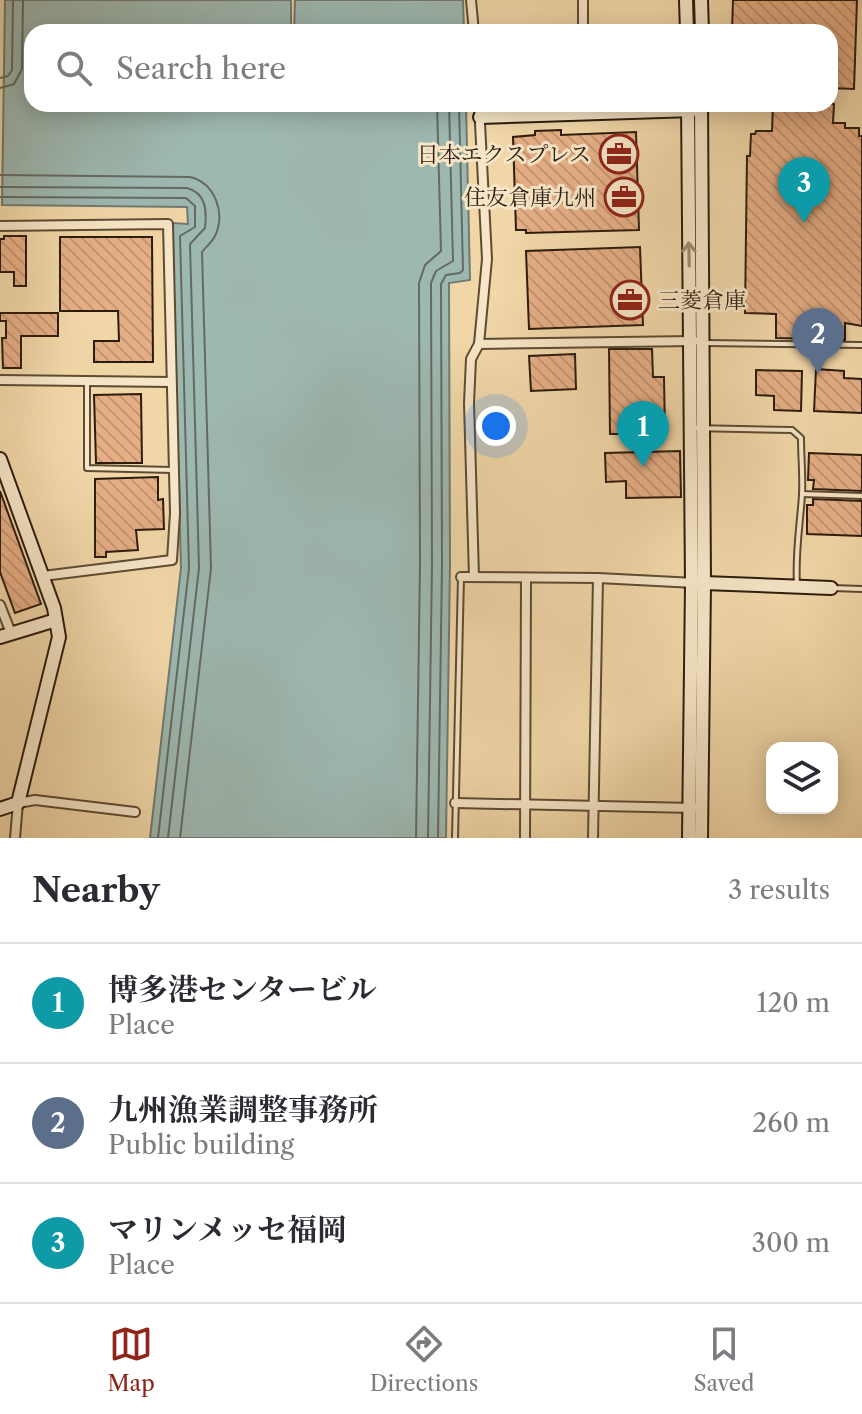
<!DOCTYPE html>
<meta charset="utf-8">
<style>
body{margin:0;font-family:"Libre Caslon Text","Noto Serif JP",serif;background:#f7f7f7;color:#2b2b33}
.controls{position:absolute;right:24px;bottom:24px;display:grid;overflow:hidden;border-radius:16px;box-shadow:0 4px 20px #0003}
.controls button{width:72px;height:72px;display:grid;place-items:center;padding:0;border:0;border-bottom:2px solid #e1e1e2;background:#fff;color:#2b2b33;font:40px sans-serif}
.you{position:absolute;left:496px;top:426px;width:28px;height:28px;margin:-20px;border:6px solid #fff;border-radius:50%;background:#1a73e8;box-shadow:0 0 0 12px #1a73e833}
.badge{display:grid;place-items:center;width:52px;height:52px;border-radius:50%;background:#8f2418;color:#fff;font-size:26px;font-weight:700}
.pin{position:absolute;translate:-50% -66px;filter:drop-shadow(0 2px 4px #0008)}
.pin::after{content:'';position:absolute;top:42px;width:28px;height:24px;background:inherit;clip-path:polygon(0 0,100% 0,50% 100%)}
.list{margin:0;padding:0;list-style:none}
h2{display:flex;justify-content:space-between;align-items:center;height:104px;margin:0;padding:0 32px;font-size:34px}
h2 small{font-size:26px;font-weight:400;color:#7c7c81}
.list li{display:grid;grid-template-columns:52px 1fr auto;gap:24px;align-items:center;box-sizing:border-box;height:120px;padding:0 32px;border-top:2px solid #e1e1e2}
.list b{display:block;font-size:30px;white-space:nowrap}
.list p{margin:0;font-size:26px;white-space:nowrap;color:#7c7c81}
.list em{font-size:26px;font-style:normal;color:#7c7c81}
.icon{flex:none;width:44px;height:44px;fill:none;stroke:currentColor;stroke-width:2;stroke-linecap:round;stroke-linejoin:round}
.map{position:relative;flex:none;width:862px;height:838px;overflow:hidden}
.search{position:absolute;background:#fff;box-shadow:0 4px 20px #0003;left:24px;right:24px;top:24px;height:88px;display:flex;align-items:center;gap:20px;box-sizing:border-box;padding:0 28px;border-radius:24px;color:#7c7c81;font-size:30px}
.sheet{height:464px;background:#fff}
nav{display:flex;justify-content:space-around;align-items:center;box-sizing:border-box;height:112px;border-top:2px solid #e1e1e2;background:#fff;font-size:22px;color:#7c7c81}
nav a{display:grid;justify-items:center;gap:4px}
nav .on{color:#8f2418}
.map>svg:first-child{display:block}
.water{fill:#9db8b1;stroke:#707a70;stroke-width:2}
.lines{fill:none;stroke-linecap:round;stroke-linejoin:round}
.shore{stroke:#646a60;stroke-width:2}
.building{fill:url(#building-back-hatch);stroke:#2c1c0e;stroke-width:2}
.lane-casing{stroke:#5d4b34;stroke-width:8}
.street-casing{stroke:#5d4b34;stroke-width:12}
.secondary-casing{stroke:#2c1c0e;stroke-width:16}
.lane{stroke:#f6e5c6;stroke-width:4}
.street{stroke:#f6e5c6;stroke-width:8}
.secondary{stroke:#f6e5c6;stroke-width:12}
.oneway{stroke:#9b8b73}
.labels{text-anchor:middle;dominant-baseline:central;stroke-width:6;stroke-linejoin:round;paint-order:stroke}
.poi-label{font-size:22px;fill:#2c1c0e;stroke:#f6e5c6;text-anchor:end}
</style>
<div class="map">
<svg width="862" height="838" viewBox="0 0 862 838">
<defs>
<pattern id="building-back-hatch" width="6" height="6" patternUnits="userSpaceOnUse" patternTransform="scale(2)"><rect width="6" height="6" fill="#e6ae85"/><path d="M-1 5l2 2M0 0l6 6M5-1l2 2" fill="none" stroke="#c59572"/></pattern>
</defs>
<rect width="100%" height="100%" fill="#f1d7a8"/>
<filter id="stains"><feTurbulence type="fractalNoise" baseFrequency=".0025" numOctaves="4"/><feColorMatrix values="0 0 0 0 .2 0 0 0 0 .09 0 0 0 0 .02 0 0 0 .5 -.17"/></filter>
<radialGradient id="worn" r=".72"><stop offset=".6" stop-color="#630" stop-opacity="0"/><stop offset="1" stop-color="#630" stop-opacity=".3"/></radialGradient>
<g class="water">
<path d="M5 0H291V32H32V104H466L470 280 449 283 450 565 446 838H150L181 568 172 223 188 224 187 207 2 205Z"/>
<path d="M295 0H463L464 32H294Z"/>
</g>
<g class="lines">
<g class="shore">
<path d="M0 78 8 76 12 70 13 0"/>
<path d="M0 88 14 84 22 69 23 0"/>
<path d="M0 175 190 177C215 183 226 213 215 236 212 242 206 247 202 252L211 568 180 838"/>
<path d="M0 187 187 188C206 193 207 210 205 228L190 244 199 568 168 838"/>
<path d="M0 197 186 198 195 206V227L180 236 189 568 158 838"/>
<path d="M416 838 420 565 419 283 425 265 441 251 437 104"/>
<path d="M428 838 432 565 431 283 436 271 453 261 449 104"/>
<path d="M438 838 442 565 441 284 446 275 460 273 463 270 459 104"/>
</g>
</g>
<g class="building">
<path d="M733 0H857L854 89 830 88V32H732Z"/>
<path d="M773 104H834L833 123H845V128H859V136H862V326L845 323V340L838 339V323H818L817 339 776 338V314L745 313 747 156H750L751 134H755L756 131H772Z"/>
<path d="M561 130V135L636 132 639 230 526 233V230H516L513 137 535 135V131Z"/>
<path d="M4 236H26V286H14V272H0V239H4Z"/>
<path d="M60 237H152L153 362H94V341H119L118 311H60Z"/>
<path d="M640 247 643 325 529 329 526 251Z"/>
<path d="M0 313H58V336H21V368H3L2 338H6V321H0Z"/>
<path d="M609 349H652L653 377H664L665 434H610Z"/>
<path d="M575 354 576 389 531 391 529 356Z"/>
<path d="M816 369 844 371V378L862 379V413L814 411Z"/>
<path d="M756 370 802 371 801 411 774 410V396L756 395Z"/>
<path d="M141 394 142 463H96L94 395Z"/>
<path d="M680 451 681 497 626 498V481L606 482 605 453Z"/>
<path d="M809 453 862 455V491L813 489 814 480H808Z"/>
<path d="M158 477V500L163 499 164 529 136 530 138 550 106 552V557H95V479Z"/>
<path d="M0 491 41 604 15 613 0 572Z"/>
<path d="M813 499 862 501V536L807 534V505H813Z"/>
</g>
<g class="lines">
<g class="lane-casing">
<g id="lane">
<path d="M705 343 862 345"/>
<path d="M87 381V468L173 470"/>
<path d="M691 428 792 430 801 438C801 457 803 477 802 495 800 525 795 554 797 584"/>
<path d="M802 494 862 496"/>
<path d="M832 588 862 589"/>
<path d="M455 838 461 577"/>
</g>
</g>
<g class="street-casing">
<g id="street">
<path d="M471 0 474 32"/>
<path d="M583 0V32"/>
<path d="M0 226 168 224 175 513 172 560 43 576"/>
<path d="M479 344 694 341"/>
<path d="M0 380 171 382"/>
<path d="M461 577 598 578 695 583"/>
<path d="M474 577 469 403 471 359 479 344 487 259 479 104"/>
<path d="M0 605 11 633"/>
<path d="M455 803 694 808"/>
<path d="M15 838 18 803 35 800 135 812"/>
<path d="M525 838 526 579"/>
<path d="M593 838 598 578"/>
</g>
</g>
<g class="secondary-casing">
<g id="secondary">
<path d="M686 0 687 32"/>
<path d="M701 0 702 32"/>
<path d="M688 104 692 584 689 838"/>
<path d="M480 117 693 110"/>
<path d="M0 459 54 608 59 637 18 803 0 809"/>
<path d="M704 583 831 588"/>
<path d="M0 637 56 620"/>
<path d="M701 838 704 583 701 104"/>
</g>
</g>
<use href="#lane" class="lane"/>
<use href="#street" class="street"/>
<use href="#secondary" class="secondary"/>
</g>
<defs><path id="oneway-shaft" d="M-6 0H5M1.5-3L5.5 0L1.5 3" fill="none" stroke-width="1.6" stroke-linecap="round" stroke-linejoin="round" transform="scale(2)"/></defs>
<use class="oneway" href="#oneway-shaft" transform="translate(689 254) rotate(-91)"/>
<defs>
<g id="office-ring" transform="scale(2)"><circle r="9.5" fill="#f6e5c6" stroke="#8f2418" stroke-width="1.5"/><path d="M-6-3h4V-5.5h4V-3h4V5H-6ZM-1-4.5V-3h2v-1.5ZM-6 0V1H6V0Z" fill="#8f2418"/></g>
</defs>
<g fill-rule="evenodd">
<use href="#office-ring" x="619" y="154"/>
<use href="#office-ring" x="624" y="197"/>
<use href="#office-ring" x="630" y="300"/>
</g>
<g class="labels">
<g class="poi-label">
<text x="591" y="154">日本エクスプレス</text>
<text x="596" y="197">住友倉庫九州</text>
<text x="658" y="300" text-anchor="start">三菱倉庫</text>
</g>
</g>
<rect width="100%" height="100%" filter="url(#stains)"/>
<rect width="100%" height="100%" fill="url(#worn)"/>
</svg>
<div class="controls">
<button><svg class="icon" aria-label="layers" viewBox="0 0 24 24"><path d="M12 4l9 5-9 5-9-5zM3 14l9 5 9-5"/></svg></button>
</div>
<div class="you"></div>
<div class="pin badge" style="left:643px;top:467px;background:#0f9aa8">1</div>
<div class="pin badge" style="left:818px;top:374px;background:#5c6f8a">2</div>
<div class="pin badge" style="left:804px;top:223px;background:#0f9aa8">3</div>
<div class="search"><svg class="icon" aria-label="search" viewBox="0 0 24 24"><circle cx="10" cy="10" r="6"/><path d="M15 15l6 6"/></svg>Search here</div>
</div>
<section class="sheet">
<h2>Nearby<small>3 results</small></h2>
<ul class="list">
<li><span class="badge" style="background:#0f9aa8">1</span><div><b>博多港センタービル</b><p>Place</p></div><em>120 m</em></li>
<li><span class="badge" style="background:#5c6f8a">2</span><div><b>九州漁業調整事務所</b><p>Public building</p></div><em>260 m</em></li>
<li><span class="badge" style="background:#0f9aa8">3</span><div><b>マリンメッセ福岡</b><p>Place</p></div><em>300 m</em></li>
</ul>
</section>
<nav>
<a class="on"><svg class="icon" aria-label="map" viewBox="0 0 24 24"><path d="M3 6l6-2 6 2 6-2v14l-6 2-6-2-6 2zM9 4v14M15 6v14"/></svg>Map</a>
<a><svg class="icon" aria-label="directions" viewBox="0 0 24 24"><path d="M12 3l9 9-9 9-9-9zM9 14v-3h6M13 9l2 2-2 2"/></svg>Directions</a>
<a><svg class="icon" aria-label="saved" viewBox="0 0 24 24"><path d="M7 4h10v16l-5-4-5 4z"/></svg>Saved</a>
</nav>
